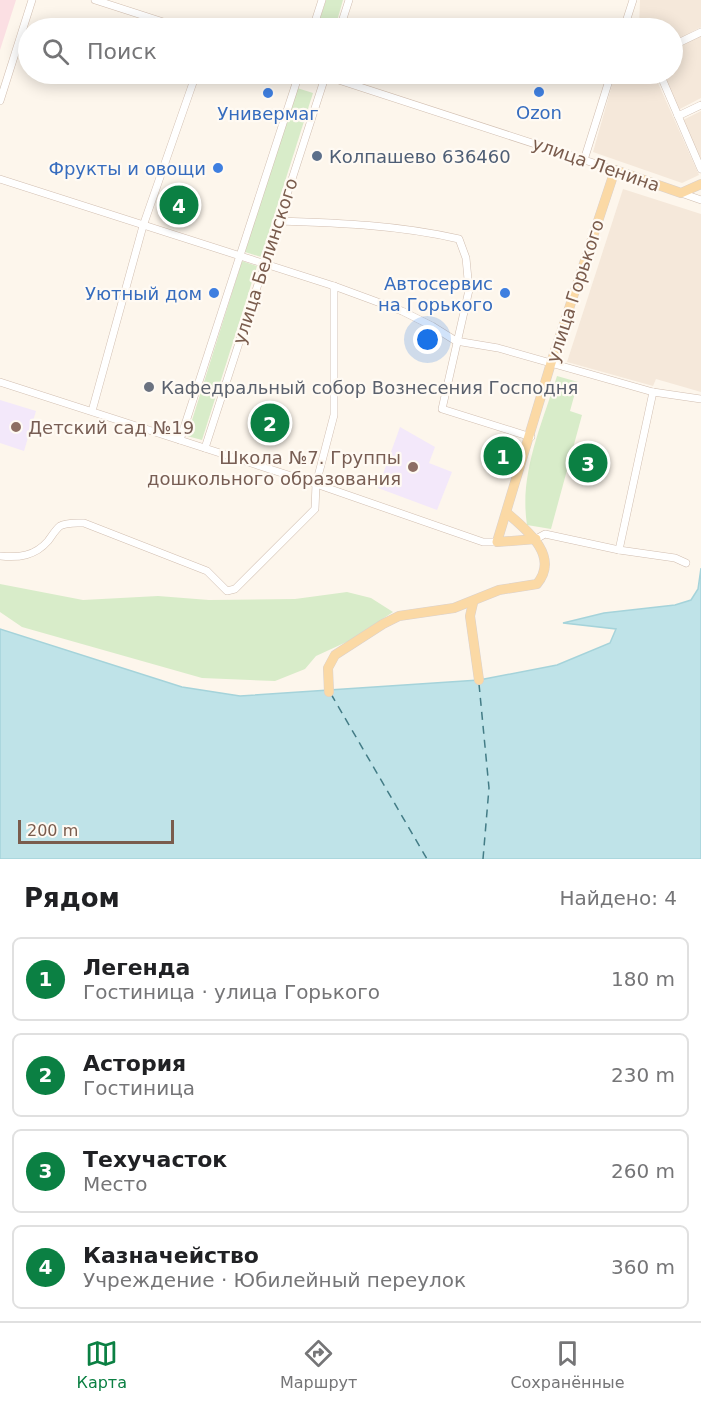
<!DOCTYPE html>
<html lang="ru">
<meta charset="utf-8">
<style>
body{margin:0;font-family:"DejaVu Sans",sans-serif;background:#f2f2f2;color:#202124}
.scale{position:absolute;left:18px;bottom:15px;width:156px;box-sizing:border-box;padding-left:6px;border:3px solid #7a5c4d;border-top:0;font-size:16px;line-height:21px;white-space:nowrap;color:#7a5c4d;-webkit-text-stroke:4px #fffaf3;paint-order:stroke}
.you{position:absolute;left:428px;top:340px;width:21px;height:21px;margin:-15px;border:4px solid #fff;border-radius:50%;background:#1a73e8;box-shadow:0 0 0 9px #1a73e833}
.badge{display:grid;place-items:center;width:39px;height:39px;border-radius:50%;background:#0b8043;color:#fff;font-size:20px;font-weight:700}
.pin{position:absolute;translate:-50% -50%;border:3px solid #fff;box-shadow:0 2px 6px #0006}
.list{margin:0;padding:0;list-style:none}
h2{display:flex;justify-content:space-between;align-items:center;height:78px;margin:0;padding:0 24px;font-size:26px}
h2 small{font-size:20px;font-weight:400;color:#757577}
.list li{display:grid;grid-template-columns:39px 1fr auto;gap:18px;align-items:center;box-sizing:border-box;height:84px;margin:0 12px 12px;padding:0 12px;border:2px solid #e0e0e0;border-radius:9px}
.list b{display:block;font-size:22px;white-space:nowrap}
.list p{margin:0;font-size:20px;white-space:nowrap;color:#757577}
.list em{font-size:20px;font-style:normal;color:#757577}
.icon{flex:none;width:33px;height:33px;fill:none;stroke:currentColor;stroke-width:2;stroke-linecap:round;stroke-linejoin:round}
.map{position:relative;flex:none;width:701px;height:859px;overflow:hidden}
.search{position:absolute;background:#fff;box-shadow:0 3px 15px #0003;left:18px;right:18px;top:18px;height:66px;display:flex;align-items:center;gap:15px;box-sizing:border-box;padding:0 21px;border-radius:33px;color:#757577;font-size:22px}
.sheet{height:462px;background:#fff}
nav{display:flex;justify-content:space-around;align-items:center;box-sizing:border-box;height:84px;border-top:2px solid #e0e0e0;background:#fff;font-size:16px;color:#757577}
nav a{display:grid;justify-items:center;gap:3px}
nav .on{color:#0b8043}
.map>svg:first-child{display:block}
.residential{fill:#f5e8da}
.education{fill:#f3e8fa}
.medical{fill:#fbdfe3}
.green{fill:#d8ecc9}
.water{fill:#bfe3e8;stroke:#a5d3da;stroke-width:1.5}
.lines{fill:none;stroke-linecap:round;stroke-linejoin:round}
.ferry{stroke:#437c86;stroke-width:1.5;stroke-dasharray:8 6;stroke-linecap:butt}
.minor-casing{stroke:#d1beb0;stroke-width:8}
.major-casing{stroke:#dad1cd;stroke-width:10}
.minor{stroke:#fff;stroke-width:7}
.major{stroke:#fbd9a5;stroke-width:9}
.shop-dot{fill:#3f7fe0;stroke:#fffaf3;stroke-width:2}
.service-dot{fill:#5c6f8a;stroke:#fffaf3;stroke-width:2}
.worship-dot{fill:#6b7280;stroke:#fffaf3;stroke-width:2}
.education-dot{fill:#8d6e63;stroke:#fffaf3;stroke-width:2}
.labels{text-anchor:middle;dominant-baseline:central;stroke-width:4.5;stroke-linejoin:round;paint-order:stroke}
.shop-label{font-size:18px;fill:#366cbe;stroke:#fffaf3;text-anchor:end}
.service-label{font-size:18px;fill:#4e5e75;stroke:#fffaf3;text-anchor:start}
.street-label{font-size:18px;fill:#7a5c4d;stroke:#fffaf3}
.worship-label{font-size:18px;fill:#5b616d;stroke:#fffaf3;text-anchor:start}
.education-label{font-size:18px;fill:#785e54;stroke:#fffaf3;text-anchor:start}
</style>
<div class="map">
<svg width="701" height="859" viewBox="0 0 701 859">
<rect width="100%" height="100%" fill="#fdf6ec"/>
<g class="residential">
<path d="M640 0H701V27L673 42 672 28H639Z"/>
<path d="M701 36V98L678 110 662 74H672L673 50Z"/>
<path d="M625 74H654L699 175 682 183 593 152 614 78Z"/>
<path d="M701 111V159L683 120Z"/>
<path d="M623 189 701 214V392L656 379 653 386 567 362Z"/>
</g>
<g class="education">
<path d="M0 400 36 411 24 451 0 443Z"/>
<path d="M400 427 435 447 429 463 452 472 437 510 378 488Z"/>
</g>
<path class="medical" d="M0 0H16L0 50Z"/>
<g class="green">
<path d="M326 0H343L335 28H317Z"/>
<path d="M297 88 313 93 261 257 245 252Z"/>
<path d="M242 261 257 266 202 440 187 436Z"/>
<path d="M557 376 578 382 570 411 582 415 551 529 527 525C519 474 542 424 557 376Z"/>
<path d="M0 584 83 600 158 596 209 600 295 599 347 592 371 598 393 612 353 639 316 656 305 669 275 681 202 678 22 627 0 612Z"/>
</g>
<path class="water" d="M701 568V859H0V629L182 687 240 696 479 680 557 665 610 643 616 629 563 623 604 613 675 605 691 600 698 589Z"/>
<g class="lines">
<g class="ferry">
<path d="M479 684 489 788 483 859"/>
<path d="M331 694 427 859"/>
</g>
<g class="minor-casing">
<g id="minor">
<path d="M95 0 182 28"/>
<path d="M313 28 322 0"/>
<path d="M340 28 349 0"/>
<path d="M624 28 633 0"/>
<path d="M672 46 701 32"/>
<path d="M320 74 615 170"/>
<path d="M660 74 701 169"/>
<path d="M0 101 32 0"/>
<path d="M678 116 701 105"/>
<path d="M584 160 611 74"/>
<path d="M0 179 334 286 402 311 432 326 456 341 498 348 653 392 701 399"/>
<path d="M681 193 701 200"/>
<path d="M278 221C339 223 399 225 459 239L466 258 469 290 442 409 531 437"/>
<path d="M0 382 316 484 483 542H497"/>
<path d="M92 411 143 226 196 74"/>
<path d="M180 440 299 74"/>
<path d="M205 448 326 74"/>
<path d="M536 539 545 534 619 550 675 558 686 563"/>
<path d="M619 550 653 392"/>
<path d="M0 556C19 558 35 556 48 541 52 536 55 530 60 526 67 522 76 523 84 523L207 571 227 591 235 589 315 509 316 484 334 415V286"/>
</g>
</g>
<g class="major-casing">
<g id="major">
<path d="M536 539 497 542 551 363 615 170 681 193 701 184"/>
<path d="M473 603 470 616 479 680"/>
<path d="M329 692 328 668 335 655 383 624 399 616 454 608 499 590 537 584C560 556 527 530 507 513"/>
</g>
</g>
<use href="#minor" class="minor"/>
<use href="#major" class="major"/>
</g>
<g class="shop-dot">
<circle cx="539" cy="92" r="6"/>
<circle cx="268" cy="93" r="6"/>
<circle cx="218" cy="168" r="6"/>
<circle cx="214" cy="293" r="6"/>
<circle cx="505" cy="293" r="6"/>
</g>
<circle class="service-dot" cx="317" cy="156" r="6"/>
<circle class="worship-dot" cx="149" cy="387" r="6"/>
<g class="education-dot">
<circle cx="16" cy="427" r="6"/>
<circle cx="413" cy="467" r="6"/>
</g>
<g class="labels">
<g class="shop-label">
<text x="539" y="112" text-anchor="middle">Ozon</text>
<text x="268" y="113" text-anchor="middle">Универмаг</text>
<text x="206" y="168">Фрукты и овощи</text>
<text x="493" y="283">Автосервис<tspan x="493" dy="21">на Горького</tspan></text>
<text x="202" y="293">Уютный дом</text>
</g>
<g class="service-label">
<text x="329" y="156">Колпашево 636460</text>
</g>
<g class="street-label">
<text transform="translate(596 164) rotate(19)">улица Ленина</text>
<text transform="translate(265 261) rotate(-72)">улица Белинского</text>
<text transform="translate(575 291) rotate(-72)">улица Горького</text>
</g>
<g class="worship-label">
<text x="161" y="387">Кафедральный собор Вознесения Господня</text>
</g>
<g class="education-label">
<text x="28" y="427">Детский сад №19</text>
<text x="401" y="457" text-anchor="end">Школа №7. Группы<tspan x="401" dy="21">дошкольного образования</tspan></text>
</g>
</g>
</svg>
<div class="scale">200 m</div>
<div class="you"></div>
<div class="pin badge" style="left:503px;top:456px">1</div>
<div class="pin badge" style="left:270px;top:423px">2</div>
<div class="pin badge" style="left:588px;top:463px">3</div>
<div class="pin badge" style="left:179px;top:205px">4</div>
<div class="search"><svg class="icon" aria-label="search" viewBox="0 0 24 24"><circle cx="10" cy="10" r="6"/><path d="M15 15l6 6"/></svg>Поиск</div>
</div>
<section class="sheet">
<h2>Рядом<small>Найдено: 4</small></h2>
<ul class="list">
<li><span class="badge">1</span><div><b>Легенда</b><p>Гостиница · улица Горького</p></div><em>180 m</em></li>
<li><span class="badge">2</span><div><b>Астория</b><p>Гостиница</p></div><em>230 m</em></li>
<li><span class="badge">3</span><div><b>Техучасток</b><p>Место</p></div><em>260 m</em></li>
<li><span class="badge">4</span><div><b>Казначейство</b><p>Учреждение · Юбилейный переулок</p></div><em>360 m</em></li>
</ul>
</section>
<nav>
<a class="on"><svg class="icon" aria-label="map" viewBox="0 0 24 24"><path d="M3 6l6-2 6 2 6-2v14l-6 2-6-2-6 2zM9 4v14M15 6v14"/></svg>Карта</a>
<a><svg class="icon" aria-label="directions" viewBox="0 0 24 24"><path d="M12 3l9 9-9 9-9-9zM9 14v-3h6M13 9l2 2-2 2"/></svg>Маршрут</a>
<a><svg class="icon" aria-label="saved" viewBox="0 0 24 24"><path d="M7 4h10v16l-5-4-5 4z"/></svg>Сохранённые</a>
</nav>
